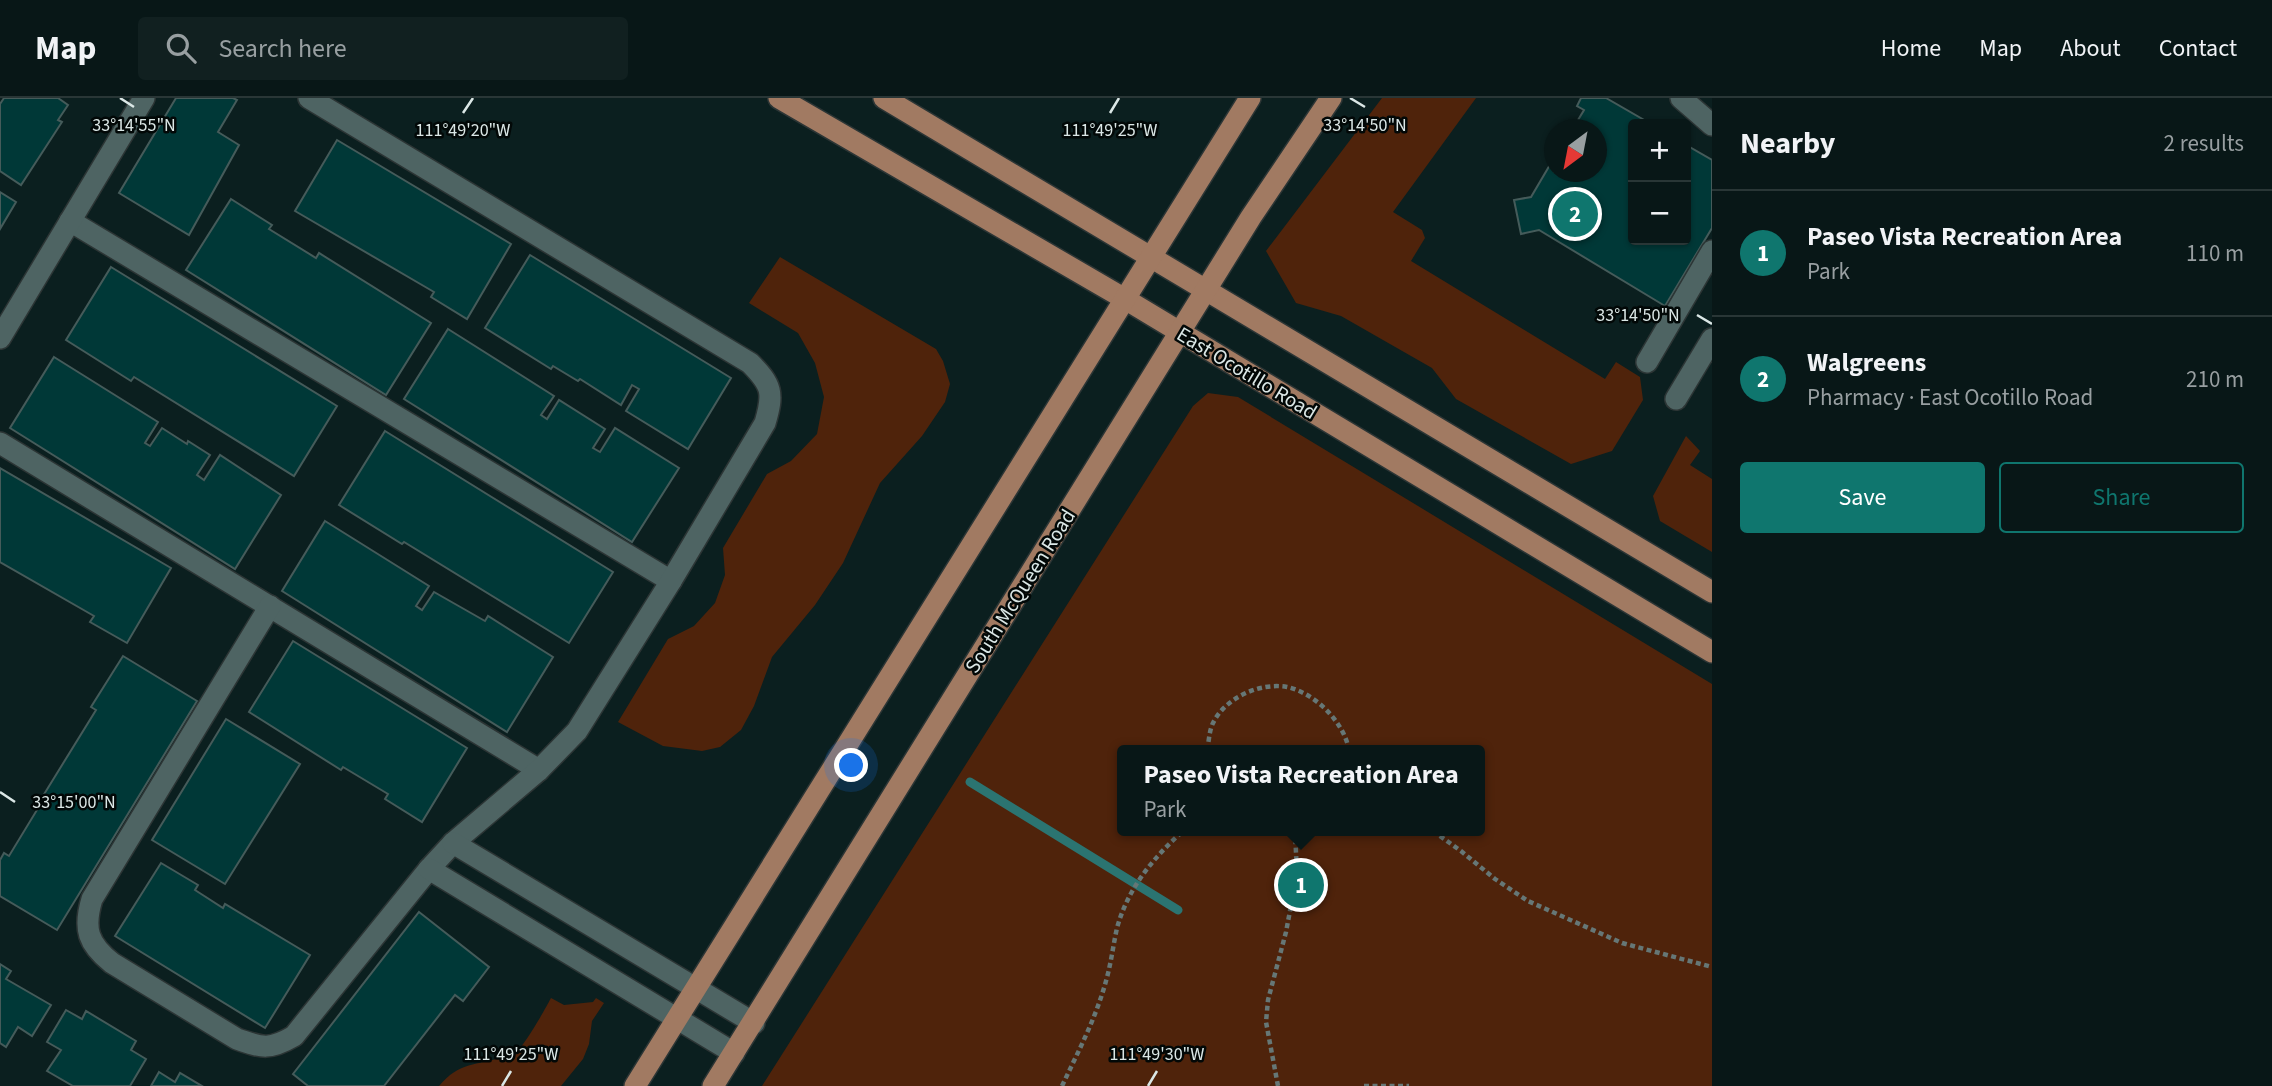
<!DOCTYPE html>
<meta charset="utf-8">
<style>
body{margin:0;font-family:"Source Sans 3",sans-serif;background:#112020;color:#f1f3f6}
.controls{position:absolute;right:21px;top:21px;display:grid;overflow:hidden;border-radius:7px;box-shadow:0 2px 5px #0004}
.controls button{width:63px;height:63px;display:grid;place-items:center;padding:0;border:0;border-bottom:2px solid #293636;background:#081717;color:#f1f3f6;font:35px sans-serif}
.compass{position:absolute;left:1544px;top:21px;width:63px;height:63px;border-radius:50%;background:#081717;box-shadow:0 2px 5px #0004;rotate:212deg}
.you{position:absolute;left:852px;top:668px;width:24px;height:24px;margin:-18px;border:5px solid #fff;border-radius:50%;background:#1a73e8;box-shadow:0 0 0 10px #1a73e833}
.badge{display:grid;place-items:center;width:46px;height:46px;border-radius:50%;background:#0f766e;color:#fff;font-size:23px;font-weight:700}
.pin{position:absolute;translate:-50% -50%;border:4px solid #fff;box-shadow:0 2px 7px #0006}
.popup{position:absolute;left:1117px;top:647px;width:368px;height:91px;box-sizing:border-box;display:grid;place-content:center;border-radius:7px;background:#081717;filter:drop-shadow(0 2px 5px #0005);font-size:23px;white-space:nowrap;color:#989fa1}
.popup b{font-size:26px;color:#f1f3f6}
.popup::after{content:'';position:absolute;left:50%;top:100%;margin-left:-14px;border:14px solid transparent;border-top-color:#081717}
.list{margin:0;padding:0;list-style:none}
h2{display:flex;justify-content:space-between;align-items:center;height:91px;margin:0;padding:0 28px;font-size:30px}
h2 small{font-size:23px;font-weight:400;color:#989fa1}
.list li{display:grid;grid-template-columns:46px 1fr auto;gap:21px;align-items:center;box-sizing:border-box;height:126px;padding:0 28px;border-top:2px solid #293636}
.list b{display:block;font-size:26px;white-space:nowrap}
.list p{margin:0;font-size:23px;white-space:nowrap;color:#989fa1}
.list em{font-size:23px;font-style:normal;color:#989fa1}
.actions{display:flex;gap:14px;padding:21px 28px}
.actions a{flex:1;padding:16px 0;border:2px solid #0f766e;border-radius:7px;text-align:center;font-size:24px;color:#0f766e}
.actions .main{background:#0f766e;color:#fff}
.icon{flex:none;width:38px;height:38px;fill:none;stroke:currentColor;stroke-width:2;stroke-linecap:round;stroke-linejoin:round}
.map{position:relative;flex:none;width:1712px;height:988px;overflow:hidden}
header{display:flex;align-items:center;gap:42px;box-sizing:border-box;height:98px;padding:0 35px;background:#081717;border-bottom:2px solid #293636}
header strong{font-size:33px}
nav{display:flex;gap:38px;margin-inline-start:auto;font-size:24px}
.search{width:490px;height:63px;background:#112020;display:flex;align-items:center;gap:18px;box-sizing:border-box;padding:0 24px;border-radius:7px;color:#989fa1;font-size:26px}
main{display:flex}
aside{flex:1;background:#081717}
.map>svg:first-child{display:block}
.green{fill:#4f230b;fill-rule:evenodd}
.lines{fill:none;stroke-linecap:round;stroke-linejoin:round}
.stream{stroke:#2b7471;stroke-width:9}
.building{fill:#003837;stroke:#455b5a;stroke-width:2}
.minor-casing{stroke:#2c3535;stroke-width:24}
.major-casing{stroke:#2c3535;stroke-width:24}
.path{stroke:#667776;stroke-width:4.5;stroke-dasharray:5 3.5;stroke-linecap:butt}
.minor{stroke:#4e6463;stroke-width:21}
.major{stroke:#a17a62;stroke-width:21}
.ticks{fill:none;stroke:#dbe7e6;stroke-width:2.5}
.labels{text-anchor:middle;dominant-baseline:central;stroke-width:5;stroke-linejoin:round;paint-order:stroke}
.street-label{font-size:21px;fill:#dbe7e6;stroke:#020807}
.ticks-label{font-size:18px;text-anchor:middle;fill:#dbe7e6;stroke:#020807;stroke-width:5;stroke-linejoin:round;paint-order:stroke}
</style>
<header>
<strong>Map</strong>
<div class="search"><svg class="icon" aria-label="search" viewBox="0 0 24 24"><circle cx="10" cy="10" r="6"/><path d="M15 15l6 6"/></svg>Search here</div>
<nav><a>Home</a><a>Map</a><a>About</a><a>Contact</a></nav>
</header>
<main>
<div class="map">
<svg width="1712" height="988" viewBox="0 0 1712 988">
<rect width="100%" height="100%" fill="#0b1f1f"/>
<g class="green">
<path d="M1382 0H1476L1393 114 1422 132 1425 140 1411 163 1605 281 1616 264 1640 279 1643 302 1612 353 1571 366 1456 301 1432 270 1341 218 1296 205 1266 153Z"/>
<path d="M780 159 936 251 943 263 950 286 945 304 922 338 880 385 843 465 815 507 772 559 754 608 741 632 720 649 702 653 663 648 618 624 668 541 694 528 715 505 725 477 723 450 767 376 791 363 817 336 824 299 815 265 798 235 749 205Z"/>
<path d="M1208 295 1238 299 1712 586V988H762L1193 308ZM1122 652H1480V733H1122Z"/>
<path d="M1686 338 1700 353 1690 367 1712 381V454L1660 423 1653 398Z"/>
<path d="M551 900 564 907 593 904 596 900 604 905 592 923 589 946 583 961 561 988H439C460 963 476 968 503 959 507 958 511 958 514 956 524 949 544 913 551 900Z"/>
</g>
<g class="lines">
<path class="stream" d="M970 684 1178 812"/>
</g>
<g class="building">
<path d="M4 0H58L68 7 58 22 62 24 21 87 0 73V6Z"/>
<path d="M176 0H233L237 2 218 34 239 47 189 137 119 95Z"/>
<path d="M1581 0H1606L1651 26H1633V142H1686V47L1712 62V130L1665 208 1539 132 1521 136 1514 102 1531 99 1554 60V74H1596V32H1572L1584 12 1577 8Z"/>
<path d="M337 42 511 146 467 221 431 199 434 194 295 113Z"/>
<path d="M0 94 16 104 0 131Z"/>
<path d="M231 101 272 127 269 131 316 160 319 155 431 225 386 297 186 172Z"/>
<path d="M530 157 731 280 688 351 626 313 639 291 632 287 621 307 580 281 578 283 553 268 551 271 485 230Z"/>
<path d="M111 169 337 308 294 378 134 279 131 283 66 242Z"/>
<path d="M448 231 554 298 541 317 547 321 559 302 605 331 593 350 600 354 615 330 679 370 632 444 404 301Z"/>
<path d="M54 259 158 324 145 345 150 348 162 330 187 346 188 343 210 357 197 377 204 382 220 357 281 397 235 471 10 330Z"/>
<path d="M385 333 613 474 569 545 404 444 402 446 339 407Z"/>
<path d="M0 370 171 470 127 545 90 524 94 518 0 464Z"/>
<path d="M325 423 429 488 416 508 422 512 434 494 485 523 488 518 553 559 507 634 282 493Z"/>
<path d="M293 543 467 650 422 724 385 701 388 696 343 669 341 672 249 614Z"/>
<path d="M123 558 197 603 57 832 0 798V762L4 755 9 758 40 707 38 706 96 612 91 609Z"/>
<path d="M226 621 300 666 225 786 152 742Z"/>
<path d="M161 765 198 787 195 792 223 810 225 806 310 857 265 930 115 838Z"/>
<path d="M419 814 489 869 463 903 455 897 384 988H308L293 976Z"/>
<path d="M0 866 11 873 6 881 51 907 32 938 18 929 6 949 0 945Z"/>
<path d="M66 912 82 921 86 913 136 943 131 952 146 961 130 988H73L47 973 61 952 47 944Z"/>
<path d="M159 974 175 984 180 975 202 988H151Z"/>
</g>
<g class="lines">
<g class="minor-casing">
<g id="minor">
<path d="M1681 0 1712 27"/>
<path d="M70 123 671 483"/>
<path d="M0 240 144 0"/>
<path d="M1647 264 1712 153"/>
<path d="M1676 301 1712 241"/>
<path d="M0 345 539 672"/>
<path d="M270 508 92 801C83 831 88 846 112 865L237 941C263 950 270 952 294 938L429 771 453 745 539 672 577 633 671 483 765 325C774 295 772 287 750 265L309 0"/>
<path d="M453 745 754 925"/>
<path d="M429 771 734 955"/>
</g>
</g>
<g class="major-casing">
<g id="major">
<path d="M779 0 1125 201 1712 554"/>
<path d="M884 0 1712 494"/>
<path d="M635 988 1250 0"/>
<path d="M713 988 1251 119 1331 0"/>
</g>
</g>
<g class="path">
<path d="M1207 652C1209 644 1209 633 1213 625 1225 600 1260 584 1287 589 1315 595 1344 624 1349 652"/>
<path d="M1433 733 1461 753 1495 781 1528 803 1622 845 1712 869"/>
<path d="M1062 988C1078 954 1096 920 1106 883 1111 866 1113 848 1117 830 1128 790 1153 760 1183 733"/>
<path d="M1278 988 1266 924 1268 902 1286 834 1297 776 1295 733"/>
<path d="M1364 988H1409"/>
</g>
<use href="#minor" class="minor"/>
<use href="#major" class="major"/>
</g>
<path class="ticks" d="M120 0 134 9M1350 0 1365 9M463 15 473 0M1110 15 1119 0M1697 217 1712 226M0 694 15 704M502 988 511 973M1148 988 1157 973"/>
<g class="labels">
<g class="street-label">
<text transform="translate(1247 275) rotate(31)">East Ocotillo Road</text>
<text transform="translate(1020 493) rotate(-58)">South McQueen Road</text>
</g>
</g>
<g class="ticks-label">
<text x="134" y="33">33°14'55"N</text>
<text x="1365" y="33">33°14'50"N</text>
<text x="463" y="38">111°49'20"W</text>
<text x="1110" y="38">111°49'25"W</text>
<text x="1638" y="223">33°14'50"N</text>
<text x="74" y="710">33°15'00"N</text>
<text x="511" y="962">111°49'25"W</text>
<text x="1157" y="962">111°49'30"W</text>
</g>
</svg>
<div class="controls">
<button>+</button>
<button>−</button>
</div>
<svg class="compass" viewBox="-18 -18 36 36"><path d="M0-13l5 13h-10z" fill="#e53935"/><path d="M0 13l5-13h-10z" fill="#989fa1"/></svg>
<div class="you"></div>
<div class="pin badge" style="left:1301px;top:787px">1</div>
<div class="popup"><b>Paseo Vista Recreation Area</b>Park</div>
<div class="pin badge" style="left:1575px;top:116px">2</div>
</div>
<aside>
<h2>Nearby<small>2 results</small></h2>
<ul class="list">
<li><span class="badge">1</span><div><b>Paseo Vista Recreation Area</b><p>Park</p></div><em>110 m</em></li>
<li><span class="badge">2</span><div><b>Walgreens</b><p>Pharmacy · East Ocotillo Road</p></div><em>210 m</em></li>
</ul>
<div class="actions"><a class="main">Save</a><a>Share</a></div>
</aside>
</main>
